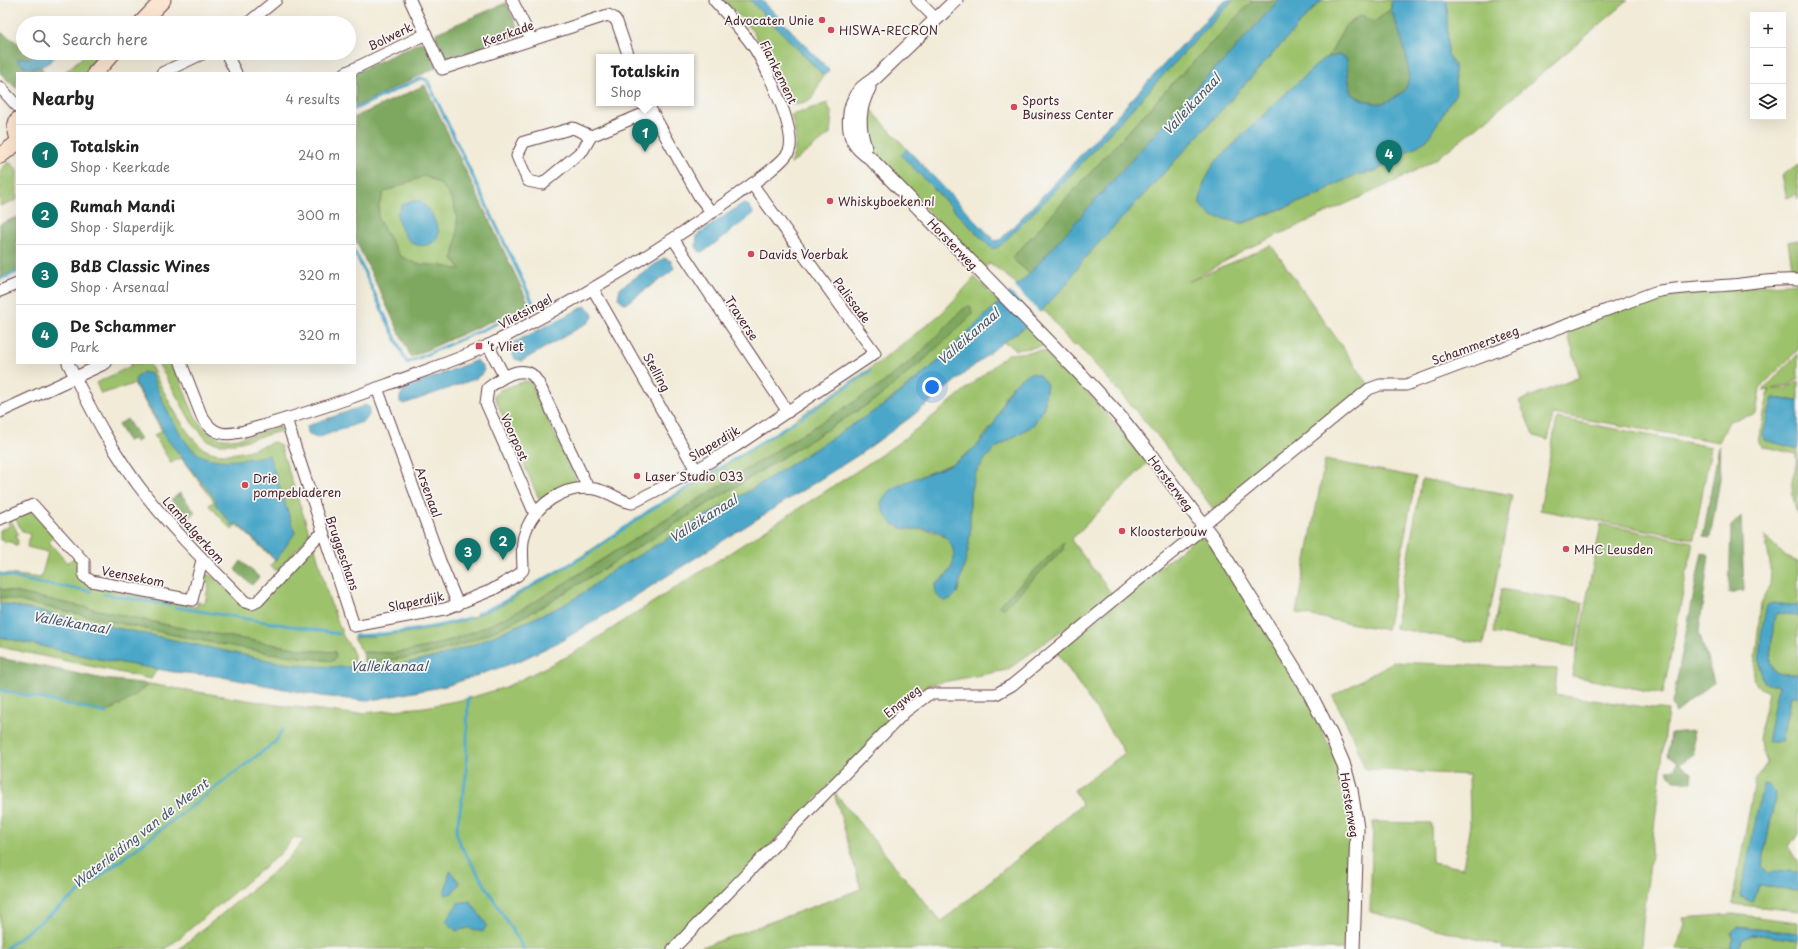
<!DOCTYPE html>
<meta charset="utf-8">
<style>
body{margin:0;font-family:"Playpen Sans",sans-serif;background:#f2f2f2;color:#222}
.controls{position:absolute;right:12px;top:12px;display:grid;overflow:hidden;border-radius:0px;box-shadow:0 4px 16px #0002}
.controls button{width:36px;height:36px;display:grid;place-items:center;padding:0;border:0;border-bottom:1px solid #e0e0e0;background:#fff;color:#222;font:20px sans-serif}
.you{position:absolute;left:932px;top:387px;width:14px;height:14px;margin:-10px;border:3px solid #fff;border-radius:50%;background:#1a73e8;box-shadow:0 0 0 6px #1a73e833}
.badge{display:grid;place-items:center;width:26px;height:26px;border-radius:50%;background:#0f766e;color:#fff;font-size:13px;font-weight:700}
.pin{position:absolute;translate:-50% -33px;filter:drop-shadow(0 1px 2px #0008)}
.pin::after{content:'';position:absolute;top:21px;width:14px;height:12px;background:inherit;clip-path:polygon(0 0,100% 0,50% 100%)}
.popup{position:absolute;left:596px;top:54px;width:98px;height:52px;box-sizing:border-box;display:grid;place-content:center;border-radius:0px;background:#fff;filter:drop-shadow(0 1px 3px #0005);font-size:13px;white-space:nowrap;color:#767676}
.popup b{font-size:15px;color:#222}
.popup::after{content:'';position:absolute;left:50%;top:100%;margin-left:-8px;border:8px solid transparent;border-top-color:#fff}
.list{margin:0;padding:0;list-style:none}
h2{display:flex;justify-content:space-between;align-items:center;height:52px;margin:0;padding:0 16px;font-size:17px}
h2 small{font-size:13px;font-weight:400;color:#767676}
.list li{display:grid;grid-template-columns:26px 1fr auto;gap:12px;align-items:center;box-sizing:border-box;height:60px;padding:0 16px;border-top:1px solid #e0e0e0}
.list b{display:block;font-size:15px;white-space:nowrap}
.list p{margin:0;font-size:13px;white-space:nowrap;color:#767676}
.list em{font-size:13px;font-style:normal;color:#767676}
.icon{flex:none;width:22px;height:22px;fill:none;stroke:currentColor;stroke-width:2;stroke-linecap:round;stroke-linejoin:round}
.map{position:relative;flex:none;width:1798px;height:949px;overflow:hidden}
.search{position:absolute;background:#fff;box-shadow:0 4px 16px #0002;left:16px;top:16px;width:340px;height:44px;display:flex;align-items:center;gap:10px;box-sizing:border-box;padding:0 14px;border-radius:22px;color:#767676;font-size:15px}
.panel{position:absolute;background:#fff;box-shadow:0 4px 16px #0002;left:16px;top:72px;width:340px;height:292px;border-radius:0px}
.map>svg:first-child{display:block}
.green{fill:#9dc26c;stroke:#74704c;fill-rule:evenodd}
.forest{fill:#7ea860;stroke:#646446;fill-rule:evenodd}
.water{fill:#4ba7c9;stroke:#4a637a}
.pier{fill:#f2ebd8}
.lines{fill:none;stroke-linecap:round;stroke-linejoin:round}
.stream{stroke:#4ba7c9;stroke-width:3}
.minor-casing{stroke:#633e45;stroke-width:13}
.tertiary-casing{stroke:#633e45;stroke-width:15}
.secondary-casing{stroke:#633e45;stroke-width:17}
.minor{stroke:#fff;stroke-width:11}
.tertiary{stroke:#fff;stroke-width:13}
.secondary{stroke:#fce5d0;stroke-width:15}
.poi-dot{fill:#d1495b;stroke:#f6f6f2;stroke-width:1.5}
.labels{text-anchor:middle;dominant-baseline:central;stroke-width:3.5;stroke-linejoin:round;paint-order:stroke}
.poi-label{font-size:12px;fill:#4a1f2b;stroke:#f6f6f2;text-anchor:start}
.street-label{font-size:12px;fill:#4a1f2b;stroke:#f6f6f2}
.water-label{font-size:13px;font-style:italic;fill:#4a556a;stroke:#f6f6f2}
</style>
<div class="map">
<svg width="1798" height="949" viewBox="0 0 1798 949">
<rect width="100%" height="100%" fill="#f6f6f2"/>
<filter id="ink" filterUnits="userSpaceOnUse"><feTurbulence type="fractalNoise" baseFrequency=".025" numOctaves="2"/><feDisplacementMap in="SourceGraphic" scale="8" xChannelSelector="R" yChannelSelector="G"/><feConvolveMatrix kernelMatrix="1 2 1 2 8 2 1 2 1" color-interpolation-filters="sRGB"/></filter>
<filter id="wash" filterUnits="userSpaceOnUse"><feTurbulence type="fractalNoise" baseFrequency=".012" numOctaves="4" result="noise"/><feDisplacementMap in="SourceGraphic" scale="16" xChannelSelector="R" yChannelSelector="G"/><feGaussianBlur stdDeviation="0.9" result="paint"/><feColorMatrix in="noise" values="0 0 0 0 0 0 0 0 0 0 0 0 0 0 0 0 0 1.4 0 .05"/><feComposite in="paint" operator="in"/></filter>
<g filter="url(#wash)">
<rect width="100%" height="100%" fill="#f2ebd8"/>
<g class="green">
<path d="M723 0H750L823 75 812 99 796 105 791 103C778 84 771 62 760 42 750 26 736 13 723 0Z"/>
<path d="M1233 0H1253L1170 86 1012 258 1030 274 1018 285 990 263 983 269 867 147 866 104 907 149 901 155 992 249 1000 246 1063 183Z"/>
<path d="M1323 0H1391V9L1339 55 1323 59 1282 97 1214 163 1199 204 1212 217C1223 217 1232 222 1244 223L1321 194 1332 186 1356 175 1376 171 1395 158 1454 65 1448 54 1447 0H1629L1480 125 1436 159 1398 180 1247 249 1188 282 1271 245 1369 385 1214 510 1157 435 1077 344 1073 346 1047 313 1042 310 1071 278 1083 260 1187 148 1315 7Z"/>
<path d="M87 53H105L87 73H64Z"/>
<path d="M827 103 832 114 830 134 791 164C797 145 797 134 791 115Z"/>
<path d="M9 162 17 169V200L0 206V170Z"/>
<path d="M1798 164V199L1796 194 1787 198 1782 176Z"/>
<path d="M424 176C429 179 437 181 441 185 462 207 459 231 453 258L461 270 442 266 417 264 400 257 378 219 379 205 384 192Z"/>
<path d="M1798 240V273H1793L1788 242Z"/>
<path d="M975 277 999 302 936 363 880 408 752 489 612 571 585 592 562 606 523 624 475 644 437 657 395 665 391 663 389 665 360 668 364 661C434 660 485 638 545 605L878 398 972 315 962 310 919 354 878 387 515 614C481 631 429 650 391 653 382 653 372 652 363 652L353 638 423 631 463 621 500 606 561 570 637 519 768 438 878 363 942 313Z"/>
<path d="M1798 283V350L1760 388 1756 414 1729 421 1719 442 1553 414 1548 440 1534 436 1519 401 1580 377 1566 328 1660 293Z"/>
<path d="M1027 326 1045 346 1015 350 1012 346 1003 342Z"/>
<path d="M1051 350 1148 462 1071 540 1112 594 1007 670 927 685 669 949H179L272 873 286 861 304 840 294 837 281 853 166 949H0V690L105 713 127 701 149 684 277 705 353 714 425 707 466 699 506 687 574 653 860 469 897 444 937 413 1008 354ZM1013 385 1046 401 1043 410 1032 426 994 449 985 459 975 474 970 493V534L957 593 935 585C940 581 946 577 949 572 963 549 947 532 924 530L911 480 954 463 976 447 996 421 1005 396Z"/>
<path d="M1798 354V379L1789 385 1773 389H1784L1798 382V401L1773 398 1765 440 1798 449V514C1794 506 1792 493 1792 483 1793 471 1798 469 1796 454L1762 446 1758 442 1769 391 1771 390 1763 391 1766 387Z"/>
<path d="M130 363H149C160 383 187 443 208 451 229 459 254 449 274 442L280 445 310 535 277 571 270 566 275 560 237 525 232 530 209 505 214 501 181 458 171 463 154 435 162 431 134 384 101 394 96 383 131 366Z"/>
<path d="M158 363H175C184 387 194 437 225 439 238 441 266 430 279 427L281 431 233 444H220L208 441 192 423Z"/>
<path d="M525 381H529L532 385 577 482 539 499 494 396 500 390Z"/>
<path d="M1557 418 1711 447 1694 539 1540 510Z"/>
<path d="M1325 460 1416 477 1387 630 1296 613Z"/>
<path d="M1422 479 1512 495 1484 644 1395 628Z"/>
<path d="M32 510 55 536 49 542 67 563 74 558 78 563 81 581 107 589 197 607V602L205 603 209 584 200 581 201 578 207 574 212 576 245 607 314 544 328 596 343 636 351 648 354 655V668L314 667 276 662 0 603V597L193 639 270 653 333 661 336 657 335 652 306 650 191 630 0 589V573L41 578 48 552 27 547 30 534 25 533 24 531H22L14 516Z"/>
<path d="M10 517 18 534 15 536 18 541 17 545H14V543L0 540V530L10 526 6 519Z"/>
<path d="M1601 524 1693 542 1663 694 1572 676Z"/>
<path d="M1765 536 1786 557 1798 562V606L1773 603 1759 666 1764 682 1778 686 1781 742 1791 695 1798 696V836L1788 846 1795 858 1798 860V872L1773 870 1769 874 1762 866 1776 792 1769 785 1759 886 1798 890V911L1732 904 1755 781 1767 763 1759 739 1769 692 1757 686 1753 678 1761 604 1770 586 1771 569Z"/>
<path d="M1197 537 1207 539 1305 695 1342 773 1351 818 1349 949H697L861 889 834 792 941 922 1082 804 1074 790 1125 753 1057 652Z"/>
<path d="M1501 589 1583 603 1575 647 1493 633Z"/>
<path d="M1777 613 1798 615V674H1780L1773 671 1770 662 1774 618Z"/>
<path d="M0 637 99 659 157 669 151 679 0 647Z"/>
<path d="M1393 662 1557 669 1555 695 1668 710 1643 922 1641 949H1502L1503 946 1370 912 1373 822 1431 823 1432 863 1463 868 1470 824 1469 775 1365 769 1355 741 1333 696Z"/>
<path d="M1733 914 1798 922V933L1736 927 1731 932 1733 940 1730 949H1676L1685 924 1683 918Z"/>
<path d="M1753 934 1798 940V949H1739L1742 940Z"/>
</g>
<g class="forest">
<path d="M1253 0H1279L1225 60 1206 77 1030 274 1012 258 1170 86Z"/>
<path d="M506 3 519 30V36L449 59H446L436 37V33Z"/>
<path d="M1391 9C1397 28 1420 75 1403 92 1400 95 1396 97 1393 99 1378 108 1366 101 1352 94L1348 77 1347 59 1339 55 1328 58 1345 26 1361 15 1374 22Z"/>
<path d="M0 32 23 46V53H56V55L18 59 33 68 41 66 44 73H17V89L0 73Z"/>
<path d="M420 42 426 45 437 67 355 107V73Z"/>
<path d="M425 85 529 304 411 357 355 239V117ZM424 176C429 178 437 181 441 185 462 207 459 231 453 258L461 270 442 266 417 264 400 256 378 219 379 205 384 192Z"/>
<path d="M17 217V270L0 277V224Z"/>
<path d="M969 306 971 307 972 315 925 359 878 398 545 605C485 638 434 661 364 661L363 652C372 652 381 653 390 653 436 650 497 624 536 601L878 387 919 354 962 310Z"/>
<path d="M127 419 140 439 136 442 133 439 128 441 118 425Z"/>
<path d="M1719 446 1720 479 1710 538 1703 536Z"/>
<path d="M180 493 195 512 187 519 171 500Z"/>
<path d="M1741 516 1744 591 1729 593 1731 526Z"/>
<path d="M1064 542 1063 550 1004 608 998 606Z"/>
<path d="M1702 552 1709 555 1699 632 1714 682 1676 713 1672 704Z"/>
<path d="M241 561 259 577 252 585 235 570Z"/>
<path d="M0 589 191 630 306 650 335 652 336 657 333 661 270 653 193 639 0 597Z"/>
<path d="M0 658 104 679 149 684 127 701 105 713 0 690Z"/>
<path d="M1693 731 1694 754 1682 762 1680 765 1692 772 1691 782 1674 781 1667 770 1675 769 1677 762 1668 755 1671 733Z"/>
</g>
<g class="water">
<path d="M750 0H762L829 70 826 75H823Z"/>
<path d="M1225 0H1233L1063 183 1000 246 992 249 901 155 907 149 995 241 1000 240C1077 162 1148 79 1225 0Z"/>
<path d="M1279 0H1323L1315 7 1187 148 1083 260 1066 285 1027 326 1003 342 911 417 860 454 618 607 561 641 519 661 446 686 366 701 321 696 217 676 174 672 99 659 0 637V603L276 662C314 668 351 668 389 665L391 663 395 665 437 657 475 644 562 606 585 592 612 571 752 489 890 401 936 363 1029 274 1206 77 1225 60Z"/>
<path d="M1391 0H1447L1448 54 1454 65 1456 93 1427 140 1376 171 1356 175 1332 186 1321 194 1243 223C1232 222 1223 217 1212 217L1199 204 1204 183 1214 163 1282 97 1323 59 1339 55 1347 59 1348 77 1352 94C1365 102 1378 108 1392 99 1396 96 1400 94 1403 92 1419 77 1397 28 1391 9Z"/>
<path d="M56 55C48 68 25 74 17 59Z"/>
<path d="M410 201H421L432 214 439 232C437 239 435 243 427 245 407 249 400 229 397 214L402 205Z"/>
<path d="M743 203 749 206 753 212 752 215 705 251 700 252 696 247 697 235Z"/>
<path d="M664 258 671 261 674 268 671 272 625 304 618 298 620 288Z"/>
<path d="M585 306 592 312 593 317 589 322 522 361 515 359 513 356V343Z"/>
<path d="M477 360 484 369 483 373 475 379 404 404 400 402V396L404 389Z"/>
<path d="M143 372 151 374C160 395 179 440 197 453 216 466 248 459 269 455L295 533 276 560 237 523 233 526 215 504 216 500 163 434V430L136 385 135 379Z"/>
<path d="M1031 373 1039 375 1047 384 1043 410 1036 421 1032 426 994 449 985 459 975 474 970 493V534L968 551 957 593 951 599 944 601C937 597 935 594 935 585 940 581 945 577 949 572 959 557 953 538 936 531 924 526 909 533 897 526 888 522 884 513 881 504 882 501 883 498 885 496 894 482 938 472 954 463 967 455 979 445 988 433 1005 411 1001 386 1031 373Z"/>
<path d="M1773 398 1798 401V449L1765 440 1763 434Z"/>
<path d="M366 405 370 408 369 415 365 421 317 438C309 435 307 434 307 426Z"/>
<path d="M1773 603 1798 606V615L1777 613 1774 618 1770 662 1773 670 1780 674H1798V696H1791L1781 742H1767L1778 686C1773 684 1767 686 1764 681 1755 665 1762 623 1767 605Z"/>
<path d="M1763 784 1769 785 1776 792 1762 866 1769 874 1773 870 1798 872V890L1759 886 1753 902 1740 897Z"/>
<path d="M450 871 460 883 452 893 444 895Z"/>
<path d="M470 901 487 925 483 932 469 928 456 931 446 921 458 903Z"/>
<path d="M1736 927 1798 933V940L1753 934 1742 940 1739 949H1730L1733 940 1731 932Z"/>
</g>
<path class="pier" d="M1014 286 1041 314 1036 318 1009 291Z"/>
<g class="lines">
<g class="stream">
<path d="M355 109 421 78 427 80 534 305 498 323 407 363 355 252"/>
<path d="M0 279 17 272"/>
<path d="M801 418 870 371"/>
<path d="M714 472 795 421"/>
<path d="M0 574 33 582 91 591"/>
<path d="M104 594 169 605"/>
<path d="M175 607 339 634"/>
<path d="M477 614 498 605 588 554 650 510 708 476"/>
<path d="M355 636C394 634 432 629 469 618"/>
<path d="M0 690 107 713"/>
<path d="M468 698 466 777 456 832 461 846 524 949"/>
<path d="M5 949 275 742 283 730"/>
</g>
</g>
</g>
<g filter="url(#ink)">
<g class="lines">
<g class="minor-casing">
<g id="minor">
<path d="M410 0 442 69 608 15 614 18 617 22 629 57"/>
<path d="M512 0 531 39"/>
<path d="M917 0 936 19"/>
<path d="M248 23 276 0"/>
<path d="M226 53 236 73"/>
<path d="M162 73 204 53"/>
<path d="M345 73 426 34"/>
<path d="M0 87 17 106"/>
<path d="M647 103 699 196 712 213"/>
<path d="M591 136 573 128 524 142 517 156 528 181 542 184 583 150 591 136 650 111"/>
<path d="M674 240 788 412"/>
<path d="M593 289 696 470"/>
<path d="M0 291 17 284"/>
<path d="M488 345 504 376"/>
<path d="M68 363C91 410 115 457 148 498 178 536 212 568 245 602L252 604 258 601 316 538 323 534"/>
<path d="M181 363 202 417C207 424 212 431 221 433 234 436 249 429 262 426 304 414 346 400 386 385 420 372 456 361 489 345 576 301 659 251 738 194 749 186 784 163 789 151 797 131 766 67 755 49 743 31 728 16 714 0"/>
<path d="M377 388 440 561 458 605"/>
<path d="M0 412 106 363"/>
<path d="M286 419 354 626 445 609 492 590 518 575 523 570C523 558 521 547 524 536 533 505 564 484 595 489 609 491 621 502 632 503L696 470 736 446 875 353 752 184"/>
<path d="M535 514 486 403 488 388C499 380 517 366 531 374 534 376 537 381 539 384L588 488"/>
<path d="M0 519 33 505 84 562V576L91 581 192 600 202 560"/>
<path d="M673 949 906 711 929 694H996L1012 685 1136 582 1197 533 1203 525 1369 389 1380 385H1406L1655 292C1680 287 1705 287 1731 285 1753 283 1776 278 1798 280"/>
</g>
</g>
<g class="tertiary-casing">
<g id="tertiary">
<path d="M956 0 874 79C870 82 863 86 860 90 847 105 845 135 859 149 862 152 865 155 869 157L1092 386 1122 419 1149 453 1215 541 1308 690 1331 735 1343 763 1351 790 1357 828 1353 949"/>
<path d="M865 148C858 126 858 109 869 88"/>
</g>
</g>
<g class="secondary-casing">
<g id="secondary">
<path d="M141 23 163 0"/>
<path d="M95 73 113 53"/>
<path d="M17 120 15 127 17 136"/>
<path d="M0 156 17 143"/>
</g>
</g>
<use href="#minor" class="minor"/>
<use href="#tertiary" class="tertiary"/>
<use href="#secondary" class="secondary"/>
</g>
</g>
<g class="poi-dot">
<circle cx="822" cy="20" r="4"/>
<circle cx="831" cy="30" r="4"/>
<circle cx="1014" cy="107" r="4"/>
<circle cx="830" cy="201" r="4"/>
<circle cx="751" cy="254" r="4"/>
<rect x="475" y="342" width="8" height="8" rx="2"/>
<circle cx="637" cy="476" r="4"/>
<circle cx="245" cy="485" r="4"/>
<circle cx="1122" cy="531" r="4"/>
<circle cx="1566" cy="549" r="4"/>
</g>
<g class="labels">
<g class="poi-label">
<text x="814" y="20" text-anchor="end">Advocaten Unie</text>
<text x="839" y="30">HISWA-RECRON</text>
<text x="1022" y="100">Sports<tspan x="1022" dy="14">Business Center</tspan></text>
<text x="838" y="201">Whiskyboeken.nl</text>
<text x="759" y="254">Davids Voerbak</text>
<text x="487" y="346">'t Vliet</text>
<text x="645" y="476">Laser Studio 033</text>
<text x="253" y="478">Drie<tspan x="253" dy="14">pompebladeren</tspan></text>
<text x="1130" y="531">Kloosterbouw</text>
<text x="1574" y="549">MHC Leusden</text>
</g>
<g class="street-label">
<text transform="translate(508 33) rotate(-19)">Keerkade</text>
<text transform="translate(390 36) rotate(-26)">Bolwerk</text>
<text transform="translate(779 72) rotate(64)">Flankement</text>
<text transform="translate(953 244) rotate(46)">Horsterweg</text>
<text transform="translate(852 300) rotate(53)">Palissade</text>
<text transform="translate(525 311) rotate(-28)">Vlietsingel</text>
<text transform="translate(742 318) rotate(57)">Traverse</text>
<text transform="translate(1475 345) rotate(-20)">Schammersteeg</text>
<text transform="translate(657 372) rotate(61)">Stelling</text>
<text transform="translate(515 437) rotate(66)">Voorpost</text>
<text transform="translate(714 443) rotate(-31)">Slaperdijk</text>
<text transform="translate(1171 483) rotate(53)">Horsterweg</text>
<text transform="translate(429 492) rotate(70)">Arsenaal</text>
<text transform="translate(194 530) rotate(48)">Lambalgerkom</text>
<text transform="translate(343 553) rotate(71)">Bruggeschans</text>
<text transform="translate(133 576) rotate(11)">Veensekom</text>
<text transform="translate(416 601) rotate(-12)">Slaperdijk</text>
<text transform="translate(902 701) rotate(-39)">Engweg</text>
<text transform="translate(1350 805) rotate(81)">Horsterweg</text>
</g>
<g class="water-label">
<text transform="translate(1191 104) rotate(-47)">Valleikanaal</text>
<text transform="translate(968 336) rotate(-41)">Valleikanaal</text>
<text transform="translate(703 518) rotate(-32)">Valleikanaal</text>
<text transform="translate(71 622) rotate(10)">Valleikanaal</text>
<text x="389" y="665">Valleikanaal</text>
<text transform="translate(140 833) rotate(-38)">Waterleiding van de Meent</text>
</g>
</g>
</svg>
<div class="controls">
<button>+</button>
<button>−</button>
<button><svg class="icon" aria-label="layers" viewBox="0 0 24 24"><path d="M12 4l9 5-9 5-9-5zM3 14l9 5 9-5"/></svg></button>
</div>
<div class="you"></div>
<div class="pin badge" style="left:645px;top:152px">1</div>
<div class="popup"><b>Totalskin</b>Shop</div>
<div class="pin badge" style="left:503px;top:560px">2</div>
<div class="pin badge" style="left:468px;top:571px">3</div>
<div class="pin badge" style="left:1389px;top:173px">4</div>
<div class="search"><svg class="icon" aria-label="search" viewBox="0 0 24 24"><circle cx="10" cy="10" r="6"/><path d="M15 15l6 6"/></svg>Search here</div>
<section class="panel">
<h2>Nearby<small>4 results</small></h2>
<ul class="list">
<li><span class="badge">1</span><div><b>Totalskin</b><p>Shop · Keerkade</p></div><em>240 m</em></li>
<li><span class="badge">2</span><div><b>Rumah Mandi</b><p>Shop · Slaperdijk</p></div><em>300 m</em></li>
<li><span class="badge">3</span><div><b>BdB Classic Wines</b><p>Shop · Arsenaal</p></div><em>320 m</em></li>
<li><span class="badge">4</span><div><b>De Schammer</b><p>Park</p></div><em>320 m</em></li>
</ul>
</section>
</div>
